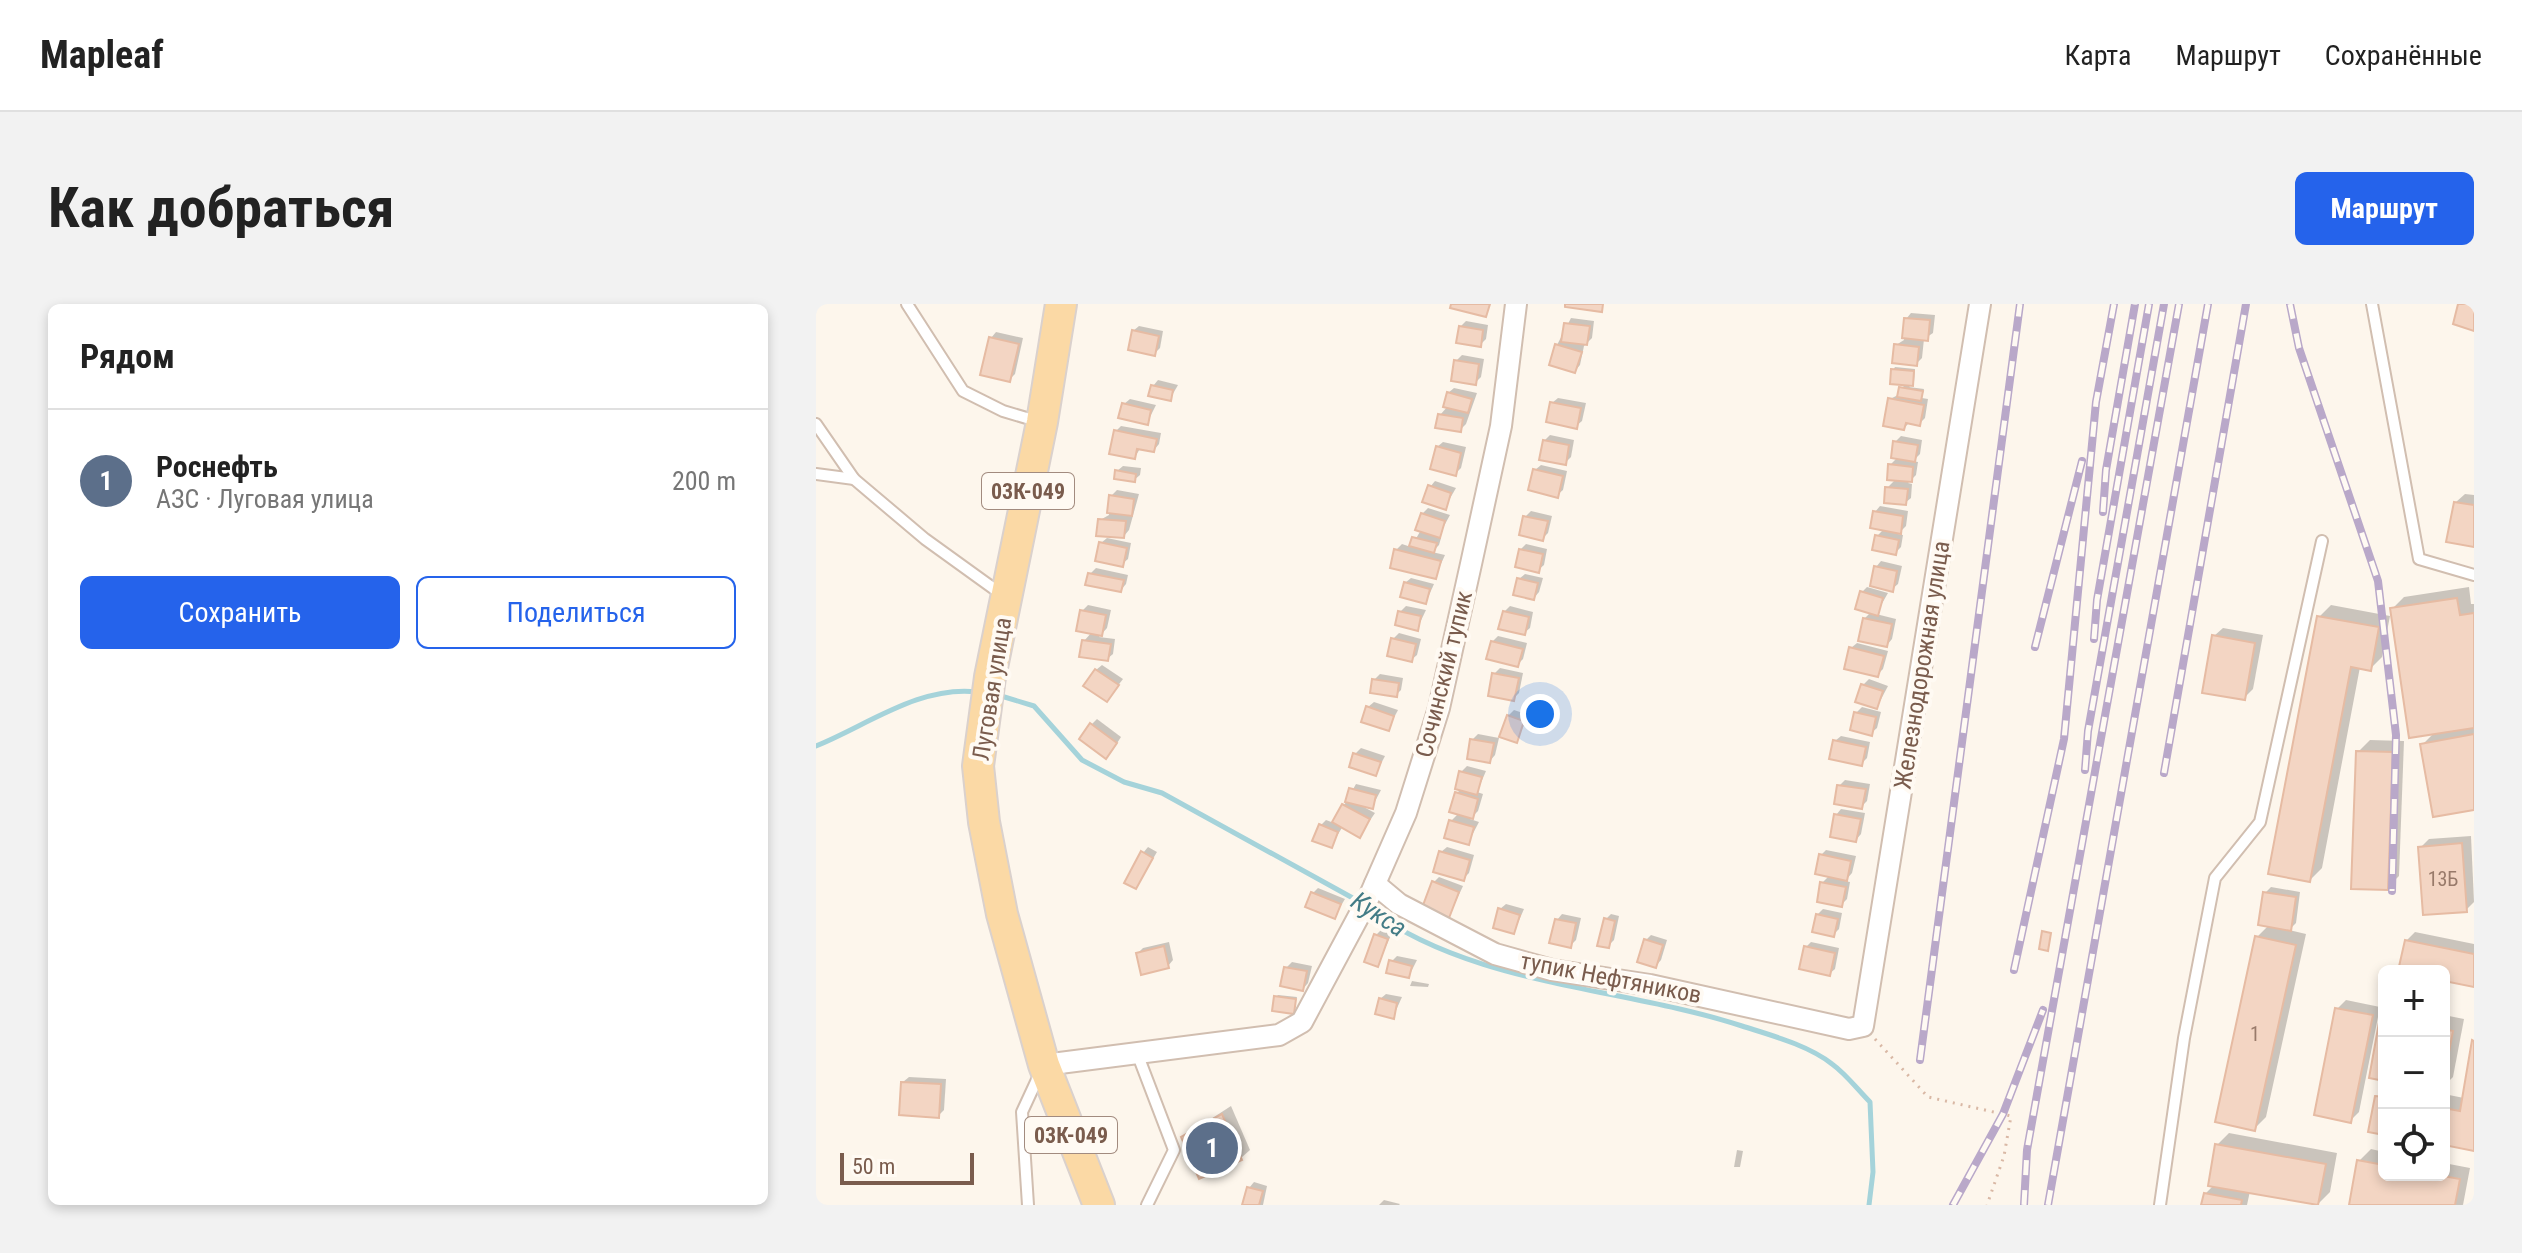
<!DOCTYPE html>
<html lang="ru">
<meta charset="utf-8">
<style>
body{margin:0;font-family:"Roboto Condensed",sans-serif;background:#f2f2f2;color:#222}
.controls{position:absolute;right:24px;bottom:24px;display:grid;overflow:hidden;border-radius:12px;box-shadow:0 4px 12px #0003}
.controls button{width:72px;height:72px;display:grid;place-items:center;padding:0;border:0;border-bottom:2px solid #e0e0e0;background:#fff;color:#222;font:40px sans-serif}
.scale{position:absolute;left:24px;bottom:20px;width:134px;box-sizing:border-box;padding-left:8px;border:4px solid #7a5c4d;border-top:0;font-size:22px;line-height:28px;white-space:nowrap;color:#7a5c4d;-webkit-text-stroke:6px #fffaf3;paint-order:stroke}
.you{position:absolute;left:724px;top:410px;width:28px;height:28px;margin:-20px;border:6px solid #fff;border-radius:50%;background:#1a73e8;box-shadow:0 0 0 12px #1a73e833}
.badge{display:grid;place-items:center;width:52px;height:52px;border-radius:50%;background:#2563eb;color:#fff;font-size:26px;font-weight:700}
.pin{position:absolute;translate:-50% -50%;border:4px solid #fff;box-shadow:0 2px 8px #0006}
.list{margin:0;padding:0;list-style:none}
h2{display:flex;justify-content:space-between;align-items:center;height:104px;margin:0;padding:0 32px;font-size:34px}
h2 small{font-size:26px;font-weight:400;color:#767676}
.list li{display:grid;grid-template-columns:52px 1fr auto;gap:24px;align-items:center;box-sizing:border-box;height:144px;padding:0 32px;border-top:2px solid #e0e0e0}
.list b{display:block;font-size:30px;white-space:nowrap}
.list p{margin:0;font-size:26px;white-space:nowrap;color:#767676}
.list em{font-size:26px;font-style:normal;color:#767676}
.actions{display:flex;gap:16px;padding:24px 32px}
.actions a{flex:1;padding:18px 0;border:2px solid #2563eb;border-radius:12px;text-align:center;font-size:28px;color:#2563eb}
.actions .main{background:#2563eb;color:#fff}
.icon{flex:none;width:44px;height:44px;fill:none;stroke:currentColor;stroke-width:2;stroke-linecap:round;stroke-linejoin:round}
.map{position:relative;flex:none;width:1658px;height:901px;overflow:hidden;border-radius:12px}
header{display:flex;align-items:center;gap:48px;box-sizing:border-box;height:112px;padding:0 40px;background:#fff;border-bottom:2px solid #e0e0e0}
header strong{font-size:38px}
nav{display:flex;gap:44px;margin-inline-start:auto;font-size:28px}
.intro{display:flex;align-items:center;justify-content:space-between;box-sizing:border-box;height:192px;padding:0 48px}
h1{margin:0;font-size:56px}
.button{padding:20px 36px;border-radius:12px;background:#2563eb;color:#fff;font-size:28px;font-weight:700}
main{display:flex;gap:48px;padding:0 48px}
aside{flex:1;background:#fff;border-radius:12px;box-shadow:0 4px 12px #0003}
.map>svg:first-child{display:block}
.shadow{fill:#0003}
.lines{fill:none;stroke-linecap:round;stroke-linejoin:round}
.stream{stroke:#a5d3da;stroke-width:5}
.building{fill:#f3d5c3;stroke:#e6bba3;stroke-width:2}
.service-casing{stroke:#d1beb0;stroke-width:14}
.minor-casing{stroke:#d1beb0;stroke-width:24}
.primary-casing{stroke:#dad1cd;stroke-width:34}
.path{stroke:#d9b8a5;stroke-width:3;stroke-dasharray:2 6;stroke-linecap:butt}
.service{stroke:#fff;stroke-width:10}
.minor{stroke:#fff;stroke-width:20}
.primary{stroke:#fbd9a5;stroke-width:30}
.rail-casing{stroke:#b9a8c9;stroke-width:8}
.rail{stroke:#fffaf3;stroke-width:5;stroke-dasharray:15;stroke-linecap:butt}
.labels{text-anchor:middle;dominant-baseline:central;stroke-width:8;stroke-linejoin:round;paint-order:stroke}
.number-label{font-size:20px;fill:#987a6a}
.shield{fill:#fffaf3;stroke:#a28b7f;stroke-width:2}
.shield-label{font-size:22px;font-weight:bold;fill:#7a5c4d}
.street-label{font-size:24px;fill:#7a5c4d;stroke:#fffaf3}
.water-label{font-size:26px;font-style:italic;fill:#437c86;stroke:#fffaf3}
</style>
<header>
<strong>Mapleaf</strong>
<nav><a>Карта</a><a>Маршрут</a><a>Сохранённые</a></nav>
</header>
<div class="intro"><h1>Как добраться</h1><a class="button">Маршрут</a></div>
<main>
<aside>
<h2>Рядом<small></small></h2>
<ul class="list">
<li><span class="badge" style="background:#5c6f8a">1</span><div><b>Роснефть</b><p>АЗС · Луговая улица</p></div><em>200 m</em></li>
</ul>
<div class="actions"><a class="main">Сохранить</a><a>Поделиться</a></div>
</aside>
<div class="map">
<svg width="1658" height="901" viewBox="0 0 1658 901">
<rect width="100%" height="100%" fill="#fdf6ec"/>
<g class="shadow">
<path d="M1095 9 1119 11 1117 29 1108 35 1106 54 1100 60 1080 41 1088 36 1090 15Z"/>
<path d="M755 14 778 17 776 34 768 42 764 61 759 67 741 41Z"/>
<path d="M650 17 672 21 670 35 664 41 644 23Z"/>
<path d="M323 22 347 27 344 44 338 50 317 27Z"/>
<path d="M180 28 207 34 199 70 193 76 175 34Z"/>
<path d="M646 51 668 55 665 73 659 79 640 57Z"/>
<path d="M1079 63 1099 65 1098 78 1093 83 1108 85 1106 94 1112 95 1109 114 1103 120 1094 118 1088 124 1074 95 1084 90 1089 79 1077 66Z"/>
<path d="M342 76 362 81 354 95 337 82Z"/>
<path d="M638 84 661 89 650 120 644 126 624 111 632 102V89Z"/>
<path d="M742 94 770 99 766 117 760 122 736 99Z"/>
<path d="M314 95 340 101 331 119 308 100Z"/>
<path d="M305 122 345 129 343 140 338 146 325 143 319 153 300 127Z"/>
<path d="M734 131 758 136 755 153 749 159 728 137Z"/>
<path d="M1085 132 1106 136 1104 150 1097 157 1102 158 1100 171 1092 179 1096 180 1095 194 1089 199 1071 184 1080 175 1074 161 1082 153 1079 138Z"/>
<path d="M627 138 650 143 645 164 639 170 621 143Z"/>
<path d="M725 161 751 167 747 186 741 191 719 166Z"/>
<path d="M307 162 325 164 324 171 318 176 301 167Z"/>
<path d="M619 177 640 184 629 203 614 183Z"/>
<path d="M301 186 323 190 313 226 308 232 284 216 293 211 295 192Z"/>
<path d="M1649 190 1658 191V241L1640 198Z"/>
<path d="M1064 202 1092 207 1090 222 1082 230 1087 231 1085 243 1079 249 1061 232 1068 225 1059 208Z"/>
<path d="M612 204 634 211 622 233 625 234 623 241 616 248 629 251 619 273 580 246 586 240 595 243 605 226 606 210Z"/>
<path d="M715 207 736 212 732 229 726 235 709 213Z"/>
<path d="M291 234 315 239 312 255 306 260 285 239Z"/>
<path d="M710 240 731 245 728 261 722 266 704 246Z"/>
<path d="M1065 257 1086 262 1082 280 1076 285 1060 263Z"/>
<path d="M280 264 312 271 310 280 305 286 274 270Z"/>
<path d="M709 270 727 274 723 288 718 294 703 275Z"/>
<path d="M595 274 618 280 610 298 589 279Z"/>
<path d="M1051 283 1072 289 1060 310 1080 315 1076 335 1071 341 1048 315 1055 308 1046 288Z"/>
<path d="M1653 283 1655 300H1658V504L1606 441 1619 428 1576 305 1588 293Z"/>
<path d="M272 301 295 306 291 324 283 333 299 335 297 350 291 355 268 337 276 328 266 307Z"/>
<path d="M1515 301 1574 312 1566 353 1554 365 1544 363 1506 564 1494 576 1503 313Z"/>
<path d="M590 302 610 306 601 325 584 308Z"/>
<path d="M694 302 717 308 714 324 708 329 688 308Z"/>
<path d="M1407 324 1447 331 1437 385 1428 394 1398 332Z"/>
<path d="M583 329 605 335 601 351 595 356 577 335Z"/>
<path d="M682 332 711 339 707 355 701 361 676 338Z"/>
<path d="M1041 339 1072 347 1067 365 1061 371 1035 344Z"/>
<path d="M286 361 307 375 291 396 280 366Z"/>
<path d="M684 364 707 369 703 389 697 395 678 370Z"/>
<path d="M564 370 587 374 585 386 580 391 558 376Z"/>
<path d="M1053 375 1072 382 1061 403 1047 381Z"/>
<path d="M558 398 582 406 572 425 552 403Z"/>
<path d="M1046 403 1065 408 1061 424 1055 429 1040 409Z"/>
<path d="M698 406 713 411 700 437 692 412Z"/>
<path d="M281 415 305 433 296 447 276 420Z"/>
<path d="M662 430 683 434 679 451 674 457 656 436Z"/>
<path d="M1025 432 1054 438 1051 454 1045 460 1019 437Z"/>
<path d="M1554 436 1588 437 1583 572 1571 584 1542 448Z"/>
<path d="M545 444 569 452 560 469 539 450Z"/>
<path d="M651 462 670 467 661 488 667 490 662 507 654 515 663 518 652 539 635 517 643 509 641 489 645 485V468Z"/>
<path d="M1029 476 1054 480 1051 497 1045 503 1023 482Z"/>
<path d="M540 480 565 486 556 503 544 501 559 509 544 531 527 522 515 542 504 522 510 516 518 519Z"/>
<path d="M1025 505 1049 509 1045 530 1040 536 1020 511Z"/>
<path d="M1655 532 1658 598 1650 606 1604 544 1613 535Z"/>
<path d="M332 543 341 548 320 583 327 549Z"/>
<path d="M631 543 658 551 653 569 648 574 625 548Z"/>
<path d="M1010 546 1040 552 1036 569 1029 577 1034 578 1031 595 1025 601 1006 579 1014 571 1005 551Z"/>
<path d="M623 573 647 582 633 612 618 578Z"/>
<path d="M1455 583 1484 588 1480 619 1473 626 1490 630 1450 813 1438 825 1441 633 1453 621 1449 589Z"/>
<path d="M502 584 529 595 518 613 497 589Z"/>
<path d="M690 600 708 605 698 628 684 605Z"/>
<path d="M1007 605 1026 609 1023 625 1017 631 1001 611Z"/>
<path d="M746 610 765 614 760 636 754 642 741 616Z"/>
<path d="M795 610 803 612 798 636 792 642 790 615Z"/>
<path d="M566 625 576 629 562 660 560 631Z"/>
<path d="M1599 628 1658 640V681L1628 675V667H1592L1590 637Z"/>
<path d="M835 631 851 636 845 656 840 662 830 636Z"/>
<path d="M353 638 357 656 352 662 322 649 327 644Z"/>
<path d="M995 638 1023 644 1019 665 1013 670 990 643Z"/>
<path d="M581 652 601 656 593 672 575 658Z"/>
<path d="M476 658 496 662 492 679 487 685 470 664Z"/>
<path d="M596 677 613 680 612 683 594 682Z"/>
<path d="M570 690 586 693 577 713 564 695Z"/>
<path d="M462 691 481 693 477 708 460 693Z"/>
<path d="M1530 696 1564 703 1543 808 1535 816 1521 705Z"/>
<path d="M1628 711 1648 715 1637 773 1628 782Z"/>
<path d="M1658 738V845L1628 839V790L1648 794Z"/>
<path d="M93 773 130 775 128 806 122 812 87 778Z"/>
<path d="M415 802 434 846 425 854 367 833Z"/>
<path d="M1413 829 1521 849 1514 888 1502 900 1434 887 1431 901H1387L1389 890 1398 881 1401 841Z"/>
<path d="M1555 845 1568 848V871H1628V859L1654 864 1647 901H1535L1543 857Z"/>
<path d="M921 846 927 847 924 863H918Z"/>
<path d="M438 878 451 882 447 901H428L433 884Z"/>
<path d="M568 896 584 900 583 901H563Z"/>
</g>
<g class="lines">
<g class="stream">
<path d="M182 391 218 402 266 456 308 478 346 489 544 598"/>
<path d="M0 442C50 422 104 381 161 388"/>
<path d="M551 604C659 683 803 682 926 722 954 731 992 741 1016 760 1030 770 1042 786 1054 798L1057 868 1053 901"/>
</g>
</g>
<g class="building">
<path d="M635 0H674L670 13 634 4Z"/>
<path d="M749 0H787L786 8 749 3Z"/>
<path d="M1642 0H1658V27L1637 20Z"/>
<path d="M1088 14 1114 16 1112 37 1086 34Z"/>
<path d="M748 19 774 22 771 41 745 38Z"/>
<path d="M643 22 667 26 665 43 640 39Z"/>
<path d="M316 26 343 32 339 52 312 46Z"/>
<path d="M173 33 203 40 194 78 164 71Z"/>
<path d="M739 40 766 48 759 69 733 61Z"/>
<path d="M1078 40 1103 43 1101 62 1076 59Z"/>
<path d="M638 56 663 60 660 81 635 77Z"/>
<path d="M1075 65 1098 67 1097 82 1074 80Z"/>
<path d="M335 81 357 86 355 97 332 92Z"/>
<path d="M1083 83 1107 87 1105 97 1081 93Z"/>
<path d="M631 88 656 95 652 109 627 103Z"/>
<path d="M1072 94 1108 101 1104 122 1090 119 1088 126 1067 122Z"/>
<path d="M734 98 765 104 761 125 730 118Z"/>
<path d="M306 99 335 106 332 121 302 114Z"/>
<path d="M622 110 647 114 645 128 619 124Z"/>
<path d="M298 126 341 135 338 148 321 145 319 155 293 150Z"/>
<path d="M727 136 753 141 750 161 723 156Z"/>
<path d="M1077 137 1102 141 1099 158 1075 154Z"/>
<path d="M620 142 645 149 640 172 614 165Z"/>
<path d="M1072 160 1097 163 1096 178 1071 176Z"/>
<path d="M717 165 747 172 742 194 712 186Z"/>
<path d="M299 166 320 170 319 178 298 175Z"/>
<path d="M612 181 635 189 630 206 606 198Z"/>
<path d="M1069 183 1092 185 1090 201 1068 199Z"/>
<path d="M293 191 318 195 316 212 291 209Z"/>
<path d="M1638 198 1658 201V243L1630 238Z"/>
<path d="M1057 207 1087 212 1085 230 1054 224Z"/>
<path d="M605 209 629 217 624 234 599 226Z"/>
<path d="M707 212 732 217 727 237 703 231Z"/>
<path d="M282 215 310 217 308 234 280 232Z"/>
<path d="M1059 231 1083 236 1080 251 1056 246Z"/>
<path d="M596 233 621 239 618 249 593 242Z"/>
<path d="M283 238 311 244 307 263 279 257Z"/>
<path d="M578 245 625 257 620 275 574 264Z"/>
<path d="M703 245 727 250 723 269 699 263Z"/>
<path d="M1058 262 1081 267 1077 288 1054 282Z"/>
<path d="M272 269 308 276 305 288 269 281Z"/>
<path d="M701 274 722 279 718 296 697 291Z"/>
<path d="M588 278 614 285 610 300 584 293Z"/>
<path d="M1044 287 1067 294 1062 312 1039 305Z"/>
<path d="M1641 294 1644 311 1658 309V424L1593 434 1574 304Z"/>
<path d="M264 306 290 311 286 332 260 327Z"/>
<path d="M582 307 605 312 602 327 579 321Z"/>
<path d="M687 307 713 313 709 331 682 325Z"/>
<path d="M1501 312 1563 323 1555 367 1535 363 1494 578 1452 570Z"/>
<path d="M1047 314 1076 320 1071 343 1042 337Z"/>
<path d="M1396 331 1439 339 1429 396 1386 389Z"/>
<path d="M575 334 600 340 596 358 571 352Z"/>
<path d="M266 336 295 340 292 357 263 353Z"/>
<path d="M675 337 707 345 702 363 670 355Z"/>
<path d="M1033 343 1068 352 1062 373 1028 365Z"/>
<path d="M279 365 303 381 291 398 267 382Z"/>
<path d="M676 369 703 374 698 397 672 392Z"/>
<path d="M556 375 583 379 581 393 554 389Z"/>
<path d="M1045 380 1067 387 1061 405 1039 398Z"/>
<path d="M550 402 578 412 573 427 545 418Z"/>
<path d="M1038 408 1060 413 1056 432 1034 426Z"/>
<path d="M691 411 708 417 701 439 683 433Z"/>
<path d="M274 419 301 439 290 455 263 435Z"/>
<path d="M1658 430V506L1617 513 1604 440Z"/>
<path d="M654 435 678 439 674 459 651 455Z"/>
<path d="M1017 436 1050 443 1046 462 1013 455Z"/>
<path d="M1540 447 1577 448 1572 586 1535 585Z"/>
<path d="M537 449 565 458 560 472 533 463Z"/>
<path d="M643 467 666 473 661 491 639 485Z"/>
<path d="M1021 481 1050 485 1046 505 1018 500Z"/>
<path d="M533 484 560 491 557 505 529 498Z"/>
<path d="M639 488 662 495 657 515 633 508Z"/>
<path d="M526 500 554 515 544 534 516 518Z"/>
<path d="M1018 510 1045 515 1040 538 1014 533Z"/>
<path d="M633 516 658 523 653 541 628 534Z"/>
<path d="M503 520 522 528 516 544 496 537Z"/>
<path d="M1646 539 1651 608 1607 611 1602 543Z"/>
<path d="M325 547 337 554 320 585 308 579Z"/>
<path d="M623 547 654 556 648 577 617 568Z"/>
<path d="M1003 550 1035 557 1031 577 999 570Z"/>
<path d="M616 577 643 588 633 614 606 604Z"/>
<path d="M1004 578 1030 583 1026 603 1001 598Z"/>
<path d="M495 588 525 600 519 615 489 603Z"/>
<path d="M1447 588 1480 593 1475 627 1442 621Z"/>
<path d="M682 604 704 611 698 630 677 624Z"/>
<path d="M1000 610 1022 615 1018 633 996 628Z"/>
<path d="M788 614 799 617 793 644 781 642Z"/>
<path d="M739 615 760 619 755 644 733 639Z"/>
<path d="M1226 627 1235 629 1232 647 1223 645Z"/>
<path d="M558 630 572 635 562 663 548 658Z"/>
<path d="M1439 632 1480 641 1439 827 1399 818Z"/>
<path d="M828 635 847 641 840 664 821 658Z"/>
<path d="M1589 636 1658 650V683L1628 677V667H1582Z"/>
<path d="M348 642 353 664 325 671 320 649Z"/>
<path d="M988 642 1019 649 1014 672 983 665Z"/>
<path d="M573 656 596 662 593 674 570 669Z"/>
<path d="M468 663 491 667 487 687 464 682Z"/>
<path d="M458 692 480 695 478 710 456 707Z"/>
<path d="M563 694 581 699 578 715 559 710Z"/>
<path d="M1519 704 1557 711 1535 819 1498 811Z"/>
<path d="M1564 713 1568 714V777L1553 774Z"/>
<path d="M1628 725 1637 727 1628 774Z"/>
<path d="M1656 736 1658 737V847L1628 841V804L1644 807Z"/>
<path d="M85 778 125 780 123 814 83 811Z"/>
<path d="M1559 792 1568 793V831L1552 828Z"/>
<path d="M406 810 426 856 383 875 365 833Z"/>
<path d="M1399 840 1510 860 1502 901 1392 882Z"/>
<path d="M1541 856 1568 861V871H1621L1644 875 1639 901H1533Z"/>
<path d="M431 883 447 887 443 901H426Z"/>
<path d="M1388 889 1426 896 1425 901H1385Z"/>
</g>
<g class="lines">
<g class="service-casing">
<g id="service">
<path d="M91 0 147 87 187 107 224 118"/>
<path d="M1556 0 1603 255 1658 271"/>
<path d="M0 120 38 175 109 235 188 292"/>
<path d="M0 170 38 175"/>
<path d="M321 749 358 846 331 901"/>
<path d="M212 901 206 808 225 767"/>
<path d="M1344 901 1368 734 1399 574 1444 518 1506 237"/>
</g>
</g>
<g class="minor-casing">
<g id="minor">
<path d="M559 580 583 600 679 650 736 666 834 681 1033 725 1047 722 1164 0"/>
<path d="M228 761 463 731 486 718 554 591 590 509 623 404 655 260 685 122 700 0"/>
</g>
</g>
<g class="primary-casing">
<path id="primary" d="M245 0 226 118 174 373 162 462 168 518 186 610 228 761 283 901"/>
</g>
<path class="path" d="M1059 735 1112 793 1195 812 1188 852 1171 901"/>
<use href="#service" class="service"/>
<use href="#minor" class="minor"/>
<use href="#primary" class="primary"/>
<g class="rail-casing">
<g id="rail">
<path d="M1474 0 1483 44 1562 277 1580 431 1576 587"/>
<path d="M1287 208 1290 166 1319 0"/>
<path d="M1278 335 1281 296 1333 0"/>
<path d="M1219 343 1266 157"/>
<path d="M1269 466 1272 427 1348 0"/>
<path d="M1348 469 1430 0"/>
<path d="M1198 666 1248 435 1280 98 1298 0"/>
<path d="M1104 756 1204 0"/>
<path d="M1137 901 1187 810 1227 706"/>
<path d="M1208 901 1211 846 1363 0"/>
<path d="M1232 901 1392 0"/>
</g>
</g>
<use href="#rail" class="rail"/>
</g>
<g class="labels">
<g class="number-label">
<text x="1627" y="575">13Б</text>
<text x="1439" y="730">1</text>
</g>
<g class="shield">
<rect x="166" y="169" width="92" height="36" rx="6"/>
<rect x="209" y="813" width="92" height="36" rx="6"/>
</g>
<g class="shield-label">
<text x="212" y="187">03К-049</text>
<text x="255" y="831">03К-049</text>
</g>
<g class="street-label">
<text transform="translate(1106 361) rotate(-81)">Железнодорожная улица</text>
<text transform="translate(628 370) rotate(-76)">Сочинский тупик</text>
<text transform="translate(176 385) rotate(-81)">Луговая улица</text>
<text transform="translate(795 674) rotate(11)">тупик Нефтяников</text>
</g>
<g class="water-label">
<text transform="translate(563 610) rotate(33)">Кукса</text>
</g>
</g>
</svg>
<div class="controls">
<button>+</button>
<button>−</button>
<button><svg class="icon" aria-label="locate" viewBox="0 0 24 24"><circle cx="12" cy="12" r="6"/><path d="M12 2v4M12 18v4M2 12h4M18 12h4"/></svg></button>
</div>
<div class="scale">50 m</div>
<div class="you"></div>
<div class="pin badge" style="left:396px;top:844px;background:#5c6f8a">1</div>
</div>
</main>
